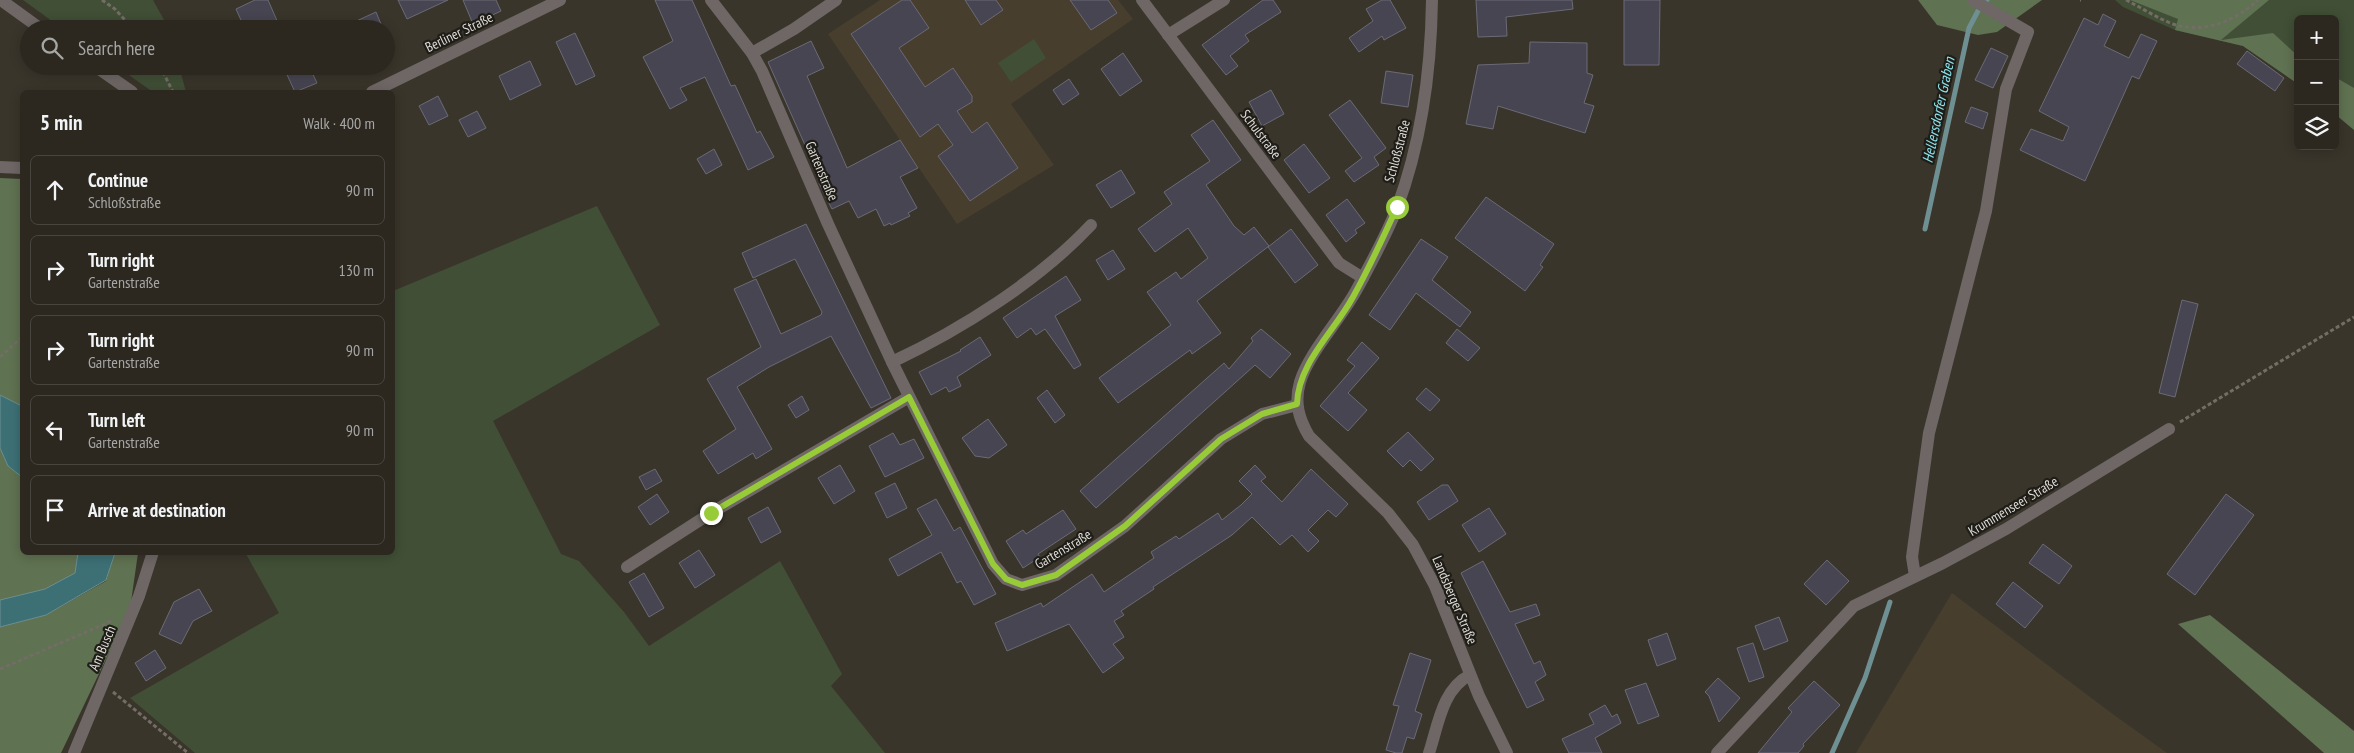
<!DOCTYPE html>
<meta charset="utf-8">
<style>
body{margin:0;font-family:"PT Sans Narrow",sans-serif;background:#38342d;color:#f1f3f6}
.controls{position:absolute;right:15px;top:15px;display:grid;overflow:hidden;border-radius:8px;box-shadow:0 2px 12px #0003}
.controls button{width:45px;height:45px;display:grid;place-items:center;padding:0;border:0;border-bottom:1px solid #48443e;background:#2c2820;color:#f1f3f6;font:25px sans-serif}
.stop{position:absolute;width:15px;height:15px;margin:-11px;border:4px solid #97cc38;border-radius:50%;background:#fff}
.stop.end{background:#97cc38;border-color:#fff;box-shadow:0 1px 5px #0008}
.list{margin:0;padding:0;list-style:none}
h2{display:flex;justify-content:space-between;align-items:center;height:65px;margin:0;padding:0 20px;font-size:21px}
h2 small{font-size:16px;font-weight:400;color:#a6a6a5}
.list li{display:grid;grid-template-columns:32px 1fr auto;gap:15px;align-items:center;box-sizing:border-box;height:70px;margin:0 10px 10px;padding:0 10px;border:1px solid #48443e;border-radius:8px}
.list b{display:block;font-size:19px;white-space:nowrap}
.list p{margin:0;font-size:16px;white-space:nowrap;color:#a6a6a5}
.list em{font-size:16px;font-style:normal;color:#a6a6a5}
.icon{flex:none;width:28px;height:28px;fill:none;stroke:currentColor;stroke-width:2;stroke-linecap:round;stroke-linejoin:round}
.map{position:relative;flex:none;width:2354px;height:753px;overflow:hidden}
.search{position:absolute;background:#2c2820;box-shadow:0 2px 12px #0003;left:20px;top:20px;width:375px;height:55px;display:flex;align-items:center;gap:12px;box-sizing:border-box;padding:0 18px;border-radius:28px;color:#a6a6a5;font-size:19px}
.panel{position:absolute;background:#2c2820;box-shadow:0 2px 12px #0003;left:20px;top:90px;width:375px;height:465px;border-radius:8px}
.map>svg:first-child{display:block}
.built{fill:#473e2e}
.green{fill:#414f36}
.forest{fill:#5f7251}
.water{fill:#3d7075;stroke:#6e9092}
.lines{fill:none;stroke-linecap:round;stroke-linejoin:round}
.stream{stroke:#6e9092;stroke-width:5}
.building{fill:#464551;stroke:#6b6a76}
.path{stroke:#726d65;stroke-width:3;stroke-dasharray:4 2.5;stroke-linecap:butt}
.minor{stroke:#6e6766;stroke-width:12}
.route{stroke:#97cc38;stroke-width:6}
.labels{text-anchor:middle;dominant-baseline:central;stroke-width:4.5;stroke-linejoin:round;paint-order:stroke}
.street-label{font-size:14px;fill:#dfdbd5;stroke:#1f1d18}
.water-label{font-size:15px;font-style:italic;fill:#8de4ed;stroke:#1f1d18}
</style>
<div class="map">
<svg width="2354" height="753" viewBox="0 0 2354 753">
<rect width="100%" height="100%" fill="#3a352b"/>
<g class="built">
<path d="M880 0H1118L1133 19 1011 104 1054 165 957 224 828 34Z"/>
<path d="M1952 593 2110 712 2167 753H1856Z"/>
</g>
<g class="green">
<path d="M23 0H153L169 29H63Z"/>
<path d="M2115 0H2354V130L2335 114V19H2298V84L2243 46 2175 30 2123 7Z"/>
<path d="M1034 39 1046 58 1011 82 998 63Z"/>
<path d="M116 66H179L186 92H153Z"/>
<path d="M597 206 660 325 493 421 561 554 579 561 624 612 649 646 780 561 842 674 831 686 885 753H195L130 698 279 613 246 554 249 552H392L393 291Z"/>
</g>
<g class="forest">
<path d="M1918 0H2042L1997 32 1978 35 1937 25Z"/>
<path d="M2130 0H2269L2221 40 2273 33 2298 56V84L2243 46 2175 30 2178 19Z"/>
<path d="M2335 77 2354 88V130L2335 114Z"/>
<path d="M0 178 22 179V406L0 395Z"/>
<path d="M0 448 8 466 22 477V552L78 553 75 573 45 589 0 600Z"/>
<path d="M115 553H138L130 609 61 753H0V627L46 615 106 581Z"/>
<path d="M2210 615 2354 731V753H2324L2178 624Z"/>
</g>
<g class="water">
<path d="M0 395 22 406V477L8 466 0 448Z"/>
<path d="M78 553H115L106 580 46 615 0 627V600L45 589 75 573Z"/>
</g>
<g class="lines">
<g class="stream">
<path d="M1925 229 1969 28 1979 9 1987 0"/>
<path d="M1832 753 1865 678 1890 602"/>
</g>
</g>
<g class="building">
<path d="M255 0H268L278 23 265 29H245L236 9Z"/>
<path d="M398 0H448L407 19Z"/>
<path d="M463 0H496L501 11 473 24Z"/>
<path d="M655 0H692L731 86 735 85 757 133 760 131 774 157 748 170 705 77 680 88 687 100 670 109 643 57 673 41Z"/>
<path d="M902 0H910L929 28 899 48 925 87 953 68 972 96V102L957 111 972 133 987 122 1018 168 970 201 938 156 953 145 938 124 920 137 851 34Z"/>
<path d="M965 0H996L1003 10 981 25Z"/>
<path d="M1070 0H1108L1117 13 1091 30Z"/>
<path d="M1263 0H1273L1281 12 1245 35 1249 41 1230 56 1238 66 1226 75 1202 45Z"/>
<path d="M1382 0H1390L1406 28 1384 40 1382 36 1359 52 1349 38 1373 21 1366 9Z"/>
<path d="M1476 0H1572L1573 9 1506 17 1507 36 1478 37Z"/>
<path d="M1624 0H1660L1659 65H1624Z"/>
<path d="M376 12 383 29H339Z"/>
<path d="M2103 14 2116 21 2104 46 2129 58 2141 34 2157 41 2139 79 2132 76 2085 181 2020 150 2031 129 2063 141 2069 127 2039 111 2084 18 2098 25Z"/>
<path d="M575 33 595 76 576 85 556 42Z"/>
<path d="M811 41 824 68 807 76 847 168 900 140 918 168 900 177 917 208 908 213 910 216 891 225 890 223 884 226 876 209 858 218 849 201 832 209 819 183 821 181 768 62Z"/>
<path d="M1530 42 1587 43V73L1593 75 1584 103 1594 106 1585 133 1498 106 1493 129 1466 124 1478 65 1529 63Z"/>
<path d="M1991 48 2008 56 1993 88 1975 80Z"/>
<path d="M2247 51 2284 78 2275 91 2237 64Z"/>
<path d="M1123 53 1142 81 1120 96 1101 69Z"/>
<path d="M530 61 541 85 510 100 499 76Z"/>
<path d="M283 66H309L317 83 295 92Z"/>
<path d="M1386 71 1413 75 1408 107 1381 103Z"/>
<path d="M1069 79 1079 94 1063 105 1053 90Z"/>
<path d="M1271 90 1284 114 1262 126 1249 102Z"/>
<path d="M438 96 448 116 429 125 419 106Z"/>
<path d="M1350 100 1386 148 1374 157 1379 165 1354 182 1345 171 1362 158 1329 115Z"/>
<path d="M1971 107 1988 113 1983 129 1965 122Z"/>
<path d="M477 111 486 128 468 137 459 120Z"/>
<path d="M1213 120 1241 160 1206 185 1234 226 1244 235 1254 227 1269 246 1197 301 1221 333 1192 354 1190 350 1118 403 1099 378 1171 325 1147 292 1176 272 1181 279 1208 258 1188 228 1155 252 1138 229 1172 204 1164 192 1210 161 1191 135Z"/>
<path d="M1304 144 1330 178 1309 193 1284 160Z"/>
<path d="M714 149 722 165 706 174 697 159Z"/>
<path d="M1121 170 1135 193 1111 208 1096 185Z"/>
<path d="M1486 197 1554 244 1540 265 1543 267 1525 291 1455 238Z"/>
<path d="M1347 199 1365 223 1355 230 1357 233 1346 242 1326 215Z"/>
<path d="M806 224 891 398 871 408 831 336 769 367 737 387 772 449 756 459 753 453 718 474 703 451 736 429 707 379 761 347 734 289 756 279 781 334 821 315 822 312 795 259 753 278 742 253Z"/>
<path d="M1291 229 1318 265 1295 283 1268 247Z"/>
<path d="M1421 239 1448 257 1432 280 1471 312 1460 327 1416 293 1390 330 1369 315Z"/>
<path d="M1113 250 1125 269 1108 280 1096 260Z"/>
<path d="M1066 276 1081 300 1055 316 1081 365 1074 369 1045 329 1036 335 1031 328 1017 338 1003 318Z"/>
<path d="M2182 300 2198 304 2175 397 2159 393Z"/>
<path d="M1261 329 1291 354 1270 378 1255 365 1096 508 1080 491 1224 363 1229 369 1253 341 1251 338Z"/>
<path d="M1457 329 1480 348 1468 361 1446 343Z"/>
<path d="M980 337 991 355 957 377 961 386 949 392 946 387 931 395 919 372 961 351 960 350Z"/>
<path d="M1362 342 1379 358 1348 393 1367 410 1348 431 1320 406 1355 366 1347 360Z"/>
<path d="M1426 388 1440 400 1430 411 1416 399Z"/>
<path d="M1047 390 1065 415 1055 423 1037 398Z"/>
<path d="M802 396 809 410 796 418 788 405Z"/>
<path d="M988 419 1007 445 989 458 975 456 962 438Z"/>
<path d="M1408 432 1434 459 1421 471 1410 460 1403 467 1387 451Z"/>
<path d="M893 433 900 445 914 439 924 458 885 477 869 446Z"/>
<path d="M840 465 855 491 834 504 818 478Z"/>
<path d="M1255 465 1266 477 1261 481 1282 502 1311 469 1348 504 1336 517 1328 510 1308 530 1319 541 1308 552 1292 535 1280 545 1252 517 1232 535 1153 587 1154 589 1121 611 1124 615 1114 621 1124 637 1113 644 1124 658 1103 673 1069 624 1007 651 995 623 1041 603 1043 607 1092 574 1104 592 1154 558 1151 552 1176 536 1179 539 1218 513 1222 520 1241 505 1252 494 1239 481Z"/>
<path d="M655 469 662 481 646 490 639 477Z"/>
<path d="M895 483 907 508 887 518 875 493Z"/>
<path d="M1442 485H1448L1458 501 1429 520 1417 502Z"/>
<path d="M657 494 669 512 650 525 638 507Z"/>
<path d="M2226 494 2254 515 2195 595 2167 574Z"/>
<path d="M936 499 954 531 960 527 996 594 974 605 961 581 957 583 941 552 898 576 889 559 932 535 917 509Z"/>
<path d="M768 507 781 532 761 543 748 518Z"/>
<path d="M1489 508 1506 534 1479 552 1462 525Z"/>
<path d="M1063 510 1076 529 1038 554 1040 557 1023 568 1006 541 1023 530 1026 534Z"/>
<path d="M2043 544 2072 566 2059 584 2029 563Z"/>
<path d="M699 550 715 575 695 588 679 563Z"/>
<path d="M1827 560 1849 581 1826 605 1804 584Z"/>
<path d="M1483 561 1510 612 1536 604 1540 615 1515 624 1534 664 1540 661 1546 675 1535 682 1544 700 1527 708 1461 573Z"/>
<path d="M644 573 664 608 649 617 629 582Z"/>
<path d="M2013 582 2043 606 2025 628 1996 604Z"/>
<path d="M199 589 212 611 193 621 181 644 159 634 174 602Z"/>
<path d="M1779 617 1788 641 1764 650 1755 626Z"/>
<path d="M1667 633 1676 659 1657 666 1648 640Z"/>
<path d="M1753 643 1764 677 1749 682 1737 648Z"/>
<path d="M155 650 166 668 146 681 135 663Z"/>
<path d="M1410 653 1431 660 1415 711 1422 714 1414 739 1407 737 1402 753H1396L1386 750 1399 706 1393 705Z"/>
<path d="M1718 678 1740 698 1719 722 1709 696 1705 692Z"/>
<path d="M1814 681 1840 705 1803 744 1804 746 1798 753H1758L1792 712 1788 708Z"/>
<path d="M1646 683 1659 716 1638 724 1625 690Z"/>
<path d="M1605 705 1612 717 1617 714 1621 723 1595 738 1602 753H1569L1562 739 1594 724 1589 714Z"/>
</g>
<g class="lines">
<g class="path">
<path d="M102 0 115 9 133 29"/>
<path d="M2080 0H2081"/>
<path d="M2126 0C2140 7 2154 16 2168 22 2200 36 2234 22 2258 0"/>
<path d="M160 66 173 92"/>
<path d="M0 357 22 337"/>
<path d="M2180 422 2354 317"/>
<path d="M0 669 114 620"/>
<path d="M113 692 188 753"/>
</g>
<g class="minor">
<path d="M1 0 41 29"/>
<path d="M711 0 752 53 762 71 828 224 892 362 993 564 1006 579 1022 585 1056 575 1125 526 1221 439 1262 414 1297 405"/>
<path d="M1142 0 1339 263 1363 278"/>
<path d="M1432 0C1431 70 1422 141 1397 208 1386 236 1371 263 1357 289 1341 319 1309 352 1300 382 1294 403 1299 419 1309 436L1388 513 1413 545 1435 586 1479 696 1507 753"/>
<path d="M1168 35 1224 0"/>
<path d="M752 53 794 29 836 0"/>
<path d="M95 66 132 92"/>
<path d="M372 92 560 0"/>
<path d="M0 167 22 168"/>
<path d="M892 362C962 329 1038 281 1091 225"/>
<path d="M627 567 711 513 909 397"/>
<path d="M1915 576 1912 557 1929 433 1986 211 2006 89 2028 32 1973 0"/>
<path d="M74 753 139 596 153 552"/>
<path d="M1429 753C1438 726 1442 689 1470 675"/>
<path d="M1717 753 1854 606 1943 563 2006 529 2169 429"/>
</g>
</g>
<g class="lines">
<path class="route" d="M711 513 909 397 993 564 1006 579 1022 585 1056 575 1125 526 1221 439 1262 414 1297 404C1298 363 1334 332 1353 297 1369 268 1383 238 1397 207"/>
</g>
<g class="labels">
<g class="street-label">
<text transform="translate(459 32) rotate(-26)">Berliner Straße</text>
<text transform="translate(1261 134) rotate(53)">Schulstraße</text>
<text transform="translate(1397 151) rotate(-75)">Schloßstraße</text>
<text transform="translate(822 171) rotate(67)">Gartenstraße</text>
<text transform="translate(2013 506) rotate(-31)">Krummenseer Straße</text>
<text transform="translate(1063 549) rotate(-31)">Gartenstraße</text>
<text transform="translate(1455 600) rotate(67)">Landsberger Straße</text>
<text transform="translate(102 648) rotate(-67)">Am Busch</text>
</g>
<g class="water-label">
<text transform="translate(1938 110) rotate(-78)">Hellersdorfer Graben</text>
</g>
</g>
</svg>
<div class="controls">
<button>+</button>
<button>−</button>
<button><svg class="icon" aria-label="layers" viewBox="0 0 24 24"><path d="M12 4l9 5-9 5-9-5zM3 14l9 5 9-5"/></svg></button>
</div>
<div class="stop" style="left:1397px;top:207px"></div>
<div class="stop end" style="left:711px;top:513px"></div>
<div class="search"><svg class="icon" aria-label="search" viewBox="0 0 24 24"><circle cx="10" cy="10" r="6"/><path d="M15 15l6 6"/></svg>Search here</div>
<section class="panel">
<h2>5 min<small>Walk · 400 m</small></h2>
<ul class="list">
<li><svg class="icon" aria-label="ahead" viewBox="0 0 24 24"><path d="M12 20V5M6 11l6-6 6 6"/></svg><div><b>Continue</b><p>Schloßstraße</p></div><em>90 m</em></li>
<li><svg class="icon" aria-label="right" viewBox="0 0 24 24"><path d="M7 20v-9h11M14 6l5 5-5 5"/></svg><div><b>Turn right</b><p>Gartenstraße</p></div><em>130 m</em></li>
<li><svg class="icon" aria-label="right" viewBox="0 0 24 24"><path d="M7 20v-9h11M14 6l5 5-5 5"/></svg><div><b>Turn right</b><p>Gartenstraße</p></div><em>90 m</em></li>
<li><svg class="icon" aria-label="left" viewBox="0 0 24 24"><path d="M17 20v-9H6M10 6l-5 5 5 5"/></svg><div><b>Turn left</b><p>Gartenstraße</p></div><em>90 m</em></li>
<li><svg class="icon" aria-label="arrive" viewBox="0 0 24 24"><path d="M6 21V4h12l-3 4 3 4H6"/></svg><div><b>Arrive at destination</b></div></li>
</ul>
</section>
</div>
